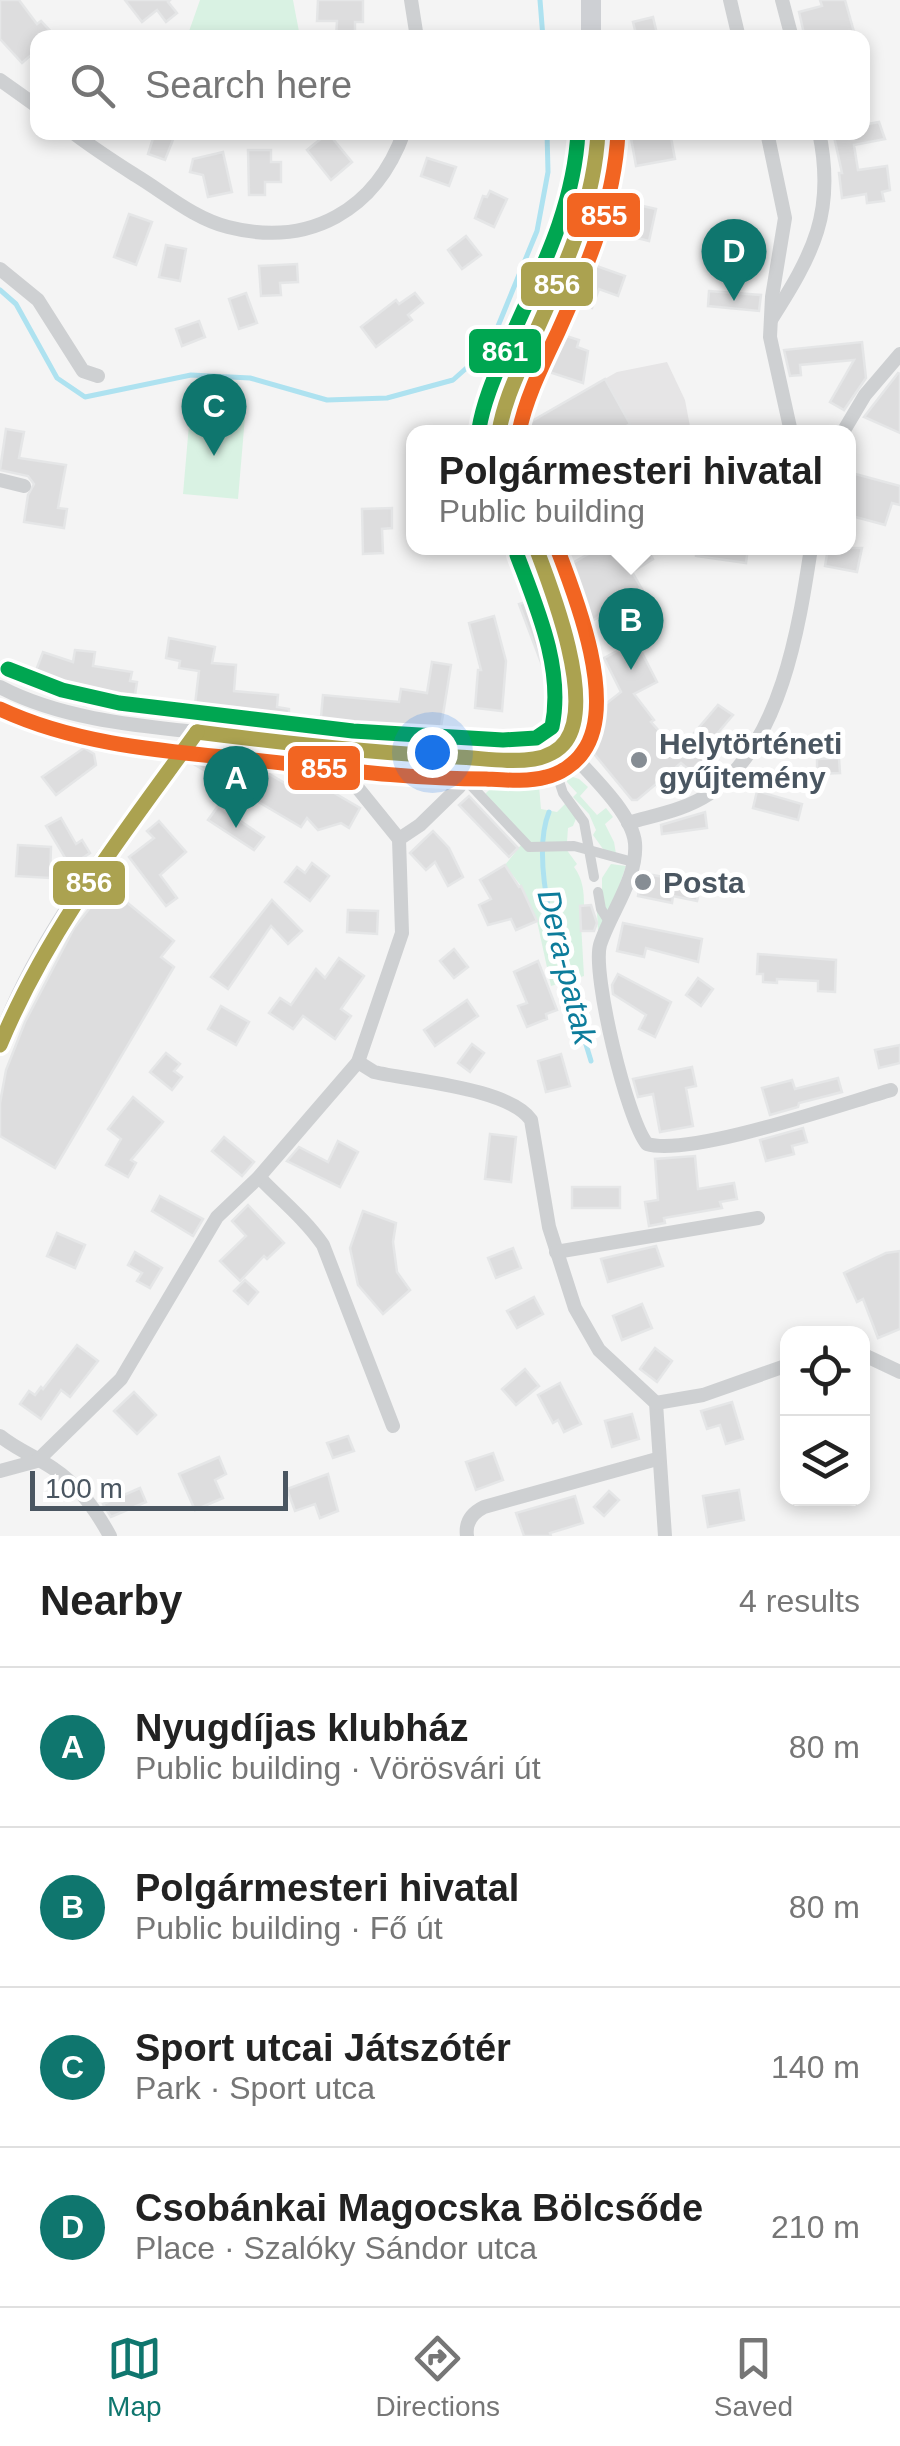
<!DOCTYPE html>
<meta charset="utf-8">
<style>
body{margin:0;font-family:Helvetica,sans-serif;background:#f6f6f6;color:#222}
.controls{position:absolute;right:30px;bottom:30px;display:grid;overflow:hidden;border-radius:20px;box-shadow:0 5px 15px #0003}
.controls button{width:90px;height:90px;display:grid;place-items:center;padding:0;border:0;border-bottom:2px solid #e0e0e0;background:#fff;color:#222;font:50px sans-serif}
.scale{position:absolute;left:30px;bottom:25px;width:258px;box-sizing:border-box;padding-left:10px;border:5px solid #4a5661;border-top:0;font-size:28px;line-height:35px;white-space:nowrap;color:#4a5661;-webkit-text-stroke:8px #fff;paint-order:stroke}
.you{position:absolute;left:432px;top:752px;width:35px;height:35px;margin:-25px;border:8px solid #fff;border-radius:50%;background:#1a73e8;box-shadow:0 0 0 15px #1a73e833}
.badge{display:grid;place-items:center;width:65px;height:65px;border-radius:50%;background:#0f766e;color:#fff;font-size:32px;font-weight:700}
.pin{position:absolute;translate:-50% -82px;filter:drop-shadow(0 2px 5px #0008)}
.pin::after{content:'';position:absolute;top:52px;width:35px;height:30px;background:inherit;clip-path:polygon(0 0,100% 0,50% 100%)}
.popup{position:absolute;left:406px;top:425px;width:450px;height:130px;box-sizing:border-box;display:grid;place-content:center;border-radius:20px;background:#fff;filter:drop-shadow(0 2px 8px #0005);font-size:32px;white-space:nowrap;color:#767676}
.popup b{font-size:38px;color:#222}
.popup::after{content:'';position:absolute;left:50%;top:100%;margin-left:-20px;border:20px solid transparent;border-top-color:#fff}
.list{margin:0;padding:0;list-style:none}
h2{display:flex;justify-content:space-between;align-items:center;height:130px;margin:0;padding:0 40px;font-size:42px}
h2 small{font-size:32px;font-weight:400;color:#767676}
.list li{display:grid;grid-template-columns:65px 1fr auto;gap:30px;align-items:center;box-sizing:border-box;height:160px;padding:0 40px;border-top:2px solid #e0e0e0}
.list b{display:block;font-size:38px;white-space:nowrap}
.list p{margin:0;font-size:32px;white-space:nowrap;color:#767676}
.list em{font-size:32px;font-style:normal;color:#767676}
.icon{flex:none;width:55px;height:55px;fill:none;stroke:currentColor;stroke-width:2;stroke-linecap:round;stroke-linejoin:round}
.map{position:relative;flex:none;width:900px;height:1536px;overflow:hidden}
.search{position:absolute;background:#fff;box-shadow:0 5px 15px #0003;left:30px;right:30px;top:30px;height:110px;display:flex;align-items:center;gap:25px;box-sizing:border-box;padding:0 35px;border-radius:20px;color:#767676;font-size:38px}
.sheet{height:770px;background:#fff}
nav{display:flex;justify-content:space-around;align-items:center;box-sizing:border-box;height:140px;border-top:2px solid #e0e0e0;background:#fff;font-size:28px;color:#767676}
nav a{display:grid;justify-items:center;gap:5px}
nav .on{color:#0f766e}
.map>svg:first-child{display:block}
.education{fill:#e6e5e6}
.green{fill:#d9f2e3}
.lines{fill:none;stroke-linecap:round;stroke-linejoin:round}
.stream{stroke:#aee2f0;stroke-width:5}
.building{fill:#ddddde;stroke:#e5e6e7;stroke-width:2.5}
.pedestrian{stroke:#ced0d2;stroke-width:10}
.minor{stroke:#ced0d2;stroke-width:14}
.secondary{stroke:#ced0d4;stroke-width:20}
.bus-1-casing{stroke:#fff;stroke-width:22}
.bus-2-casing{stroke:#fff;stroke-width:22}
.bus-3-casing{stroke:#fff;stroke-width:22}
.bus-1{stroke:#aba250;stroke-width:15}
.bus-2{stroke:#f26522;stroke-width:15}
.bus-3{stroke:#00a651;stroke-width:15}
.poi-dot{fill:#868d94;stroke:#fff;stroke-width:4}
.labels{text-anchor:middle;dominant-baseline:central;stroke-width:10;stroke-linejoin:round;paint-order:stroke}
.poi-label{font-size:30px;font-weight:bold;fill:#4a5661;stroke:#fff;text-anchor:start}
.water-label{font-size:32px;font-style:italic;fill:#0c7c9b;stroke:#fff}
.line-badge{stroke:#fff;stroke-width:4}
.badge-label{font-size:28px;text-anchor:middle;font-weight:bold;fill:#fff}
</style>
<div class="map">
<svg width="900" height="1536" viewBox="0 0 900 1536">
<rect width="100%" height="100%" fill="#f4f4f4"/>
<path class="education" d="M667 362 685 400 691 432H511L617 372Z"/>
<g class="green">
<path d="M200 0H293L300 37H187Z"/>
<path d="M190 413 245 417 238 499 183 494Z"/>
<path d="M567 775 579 779 588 787 580 796 597 815 606 808 613 817 605 824 614 842 616 854 606 853 593 835 596 830 589 814 573 797 577 793 567 782Z"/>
<path d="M496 783 539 786 541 809 557 812 565 804 577 816 573 826 568 828 567 842 532 845 484 795Z"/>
<path d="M521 845 566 849 577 864 574 867C583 879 584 892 584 905L580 906 584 976 551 986 537 921 521 886 505 865Z"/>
<path d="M611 864 626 866 615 898 598 931 596 892 602 891V878Z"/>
</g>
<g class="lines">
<g class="stream">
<path d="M540 0 543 38"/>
<path d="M0 290 16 304 57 378 85 397 191 375 250 378 327 400 387 398 453 380 489 348 537 231 548 172 547 132"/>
<path d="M549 812C525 871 573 1000 591 1061"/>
</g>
</g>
<g class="building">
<path d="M0 0H19L37 24 41 21 57 38H38V49L22 63 0 39Z"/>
<path d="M125 0H170L168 2 177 13 166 22 157 10 142 22Z"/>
<path d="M318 0H363V22H355V38H336L337 21H317Z"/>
<path d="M820 0H845L854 32 834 38H805L799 12 822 6Z"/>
<path d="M653 17 658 38H637L633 22Z"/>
<path d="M879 122 885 139 854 145 858 170 887 166 890 190 882 192 884 201 867 203 866 194 842 198 839 173H842L833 132H862V125Z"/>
<path d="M155 132H176L165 160 148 154Z"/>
<path d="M661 132H670L675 159 636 166 631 138Z"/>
<path d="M328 133 352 162 331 180 307 150Z"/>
<path d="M248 150H271V162H281V182H265V195H249Z"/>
<path d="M223 152 232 192 208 197 203 175 190 172 193 159Z"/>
<path d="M427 158 456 167 449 186 421 176Z"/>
<path d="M490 191 507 199 494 227 475 218 483 196 487 197Z"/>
<path d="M621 201 656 209 649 241 629 236 633 221 618 217Z"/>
<path d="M129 214 152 222 136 265 114 257Z"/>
<path d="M466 236 481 255 462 269 448 250Z"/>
<path d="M166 245 186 249 180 281 159 277Z"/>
<path d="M588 263 625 276 618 296 599 289 592 308 575 302Z"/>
<path d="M297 264 298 282 280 283 281 295 261 296 259 266Z"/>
<path d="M709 291 761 295 759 311 708 306Z"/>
<path d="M246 293 257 323 239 329 229 299Z"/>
<path d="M415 293 423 303 408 315 412 320 376 347 361 327 396 300 399 304Z"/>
<path d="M199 321 205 337 182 346 176 329Z"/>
<path d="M563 335 579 340 577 347 588 351 583 383 546 371 556 340 561 342Z"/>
<path d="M862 342 866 378 844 410 830 402 854 360 800 365 801 375 790 376 784 350Z"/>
<path d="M898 373 900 374V433L864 417Z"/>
<path d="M605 379 630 424 615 432H513Z"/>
<path d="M6 429 24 432 19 458 66 465 58 508 67 509 64 528 24 522 28 495 34 484 28 476 0 470Z"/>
<path d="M848 472 900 486V505L892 503 885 525 848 515Z"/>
<path d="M392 508V528L382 529 383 553 363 554 362 509Z"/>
<path d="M599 548H646L653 559 632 572 643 591 585 625 576 609 582 606 560 570Z"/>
<path d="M696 548H748L746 563 696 556Z"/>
<path d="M828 548H862L857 572 825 566Z"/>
<path d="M539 598 558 668 545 673 519 604Z"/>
<path d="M494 616 506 661 502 711 475 708 478 670H481L469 623Z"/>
<path d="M169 638 215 647 212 663 236 665 234 691 278 695 277 707 289 709V714L321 717 323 695 399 702 401 689 427 693 432 662 451 665 440 733 417 729 416 736 372 728 371 738 165 716 167 702 195 705 199 671 179 668 180 661 166 658Z"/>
<path d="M636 641 657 682 634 694 654 720 651 722 678 752 718 705 733 715 698 756 704 760 693 773 681 763 637 800H632L586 744V728L588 718 621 692 604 658Z"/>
<path d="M75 650 95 652 93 666 132 672 130 681 137 682 135 695 129 694 127 704 89 699 86 706 13 681 18 666 35 673 43 652 73 662Z"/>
<path d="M780 737 796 741 793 754 777 750Z"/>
<path d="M203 747 248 767 250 763 297 790 305 776 360 808 349 828 341 823 318 830 307 818 301 827 192 763Z"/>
<path d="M84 748 94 754 96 765 56 795 42 777Z"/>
<path d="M839 758 840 773 817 774V759Z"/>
<path d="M757 791 802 804 798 820 753 808Z"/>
<path d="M469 796 518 848 509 857 459 805Z"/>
<path d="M218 806 264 837 254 850 208 820Z"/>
<path d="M705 812 707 828 662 834 661 825Z"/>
<path d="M61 818 76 844 82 840 90 853 70 866 46 826Z"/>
<path d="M159 821 186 852 160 875 177 898 166 906 129 857 154 838 147 831Z"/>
<path d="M433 831 449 848 463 877 448 886 435 862 426 870 410 853Z"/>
<path d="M18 845 51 847 50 878 16 876Z"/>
<path d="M312 863 329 876 310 901 285 882 297 867 305 873Z"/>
<path d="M505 865 519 887 521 886 537 921 516 930 511 919 488 925 479 905 491 899 480 880Z"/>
<path d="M642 873 701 884 697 901 673 896 672 903 638 896Z"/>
<path d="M107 886 174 941 161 957 174 967 55 1168 0 1136V1103L6 1070 25 1022 74 928Z"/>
<path d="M272 900 302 931 288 944 271 926 228 989 211 977Z"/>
<path d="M591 905 597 923 594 931H581L580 906Z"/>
<path d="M348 910 378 911 377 934 347 932Z"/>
<path d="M623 923 702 939 698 962 646 948 644 957 617 951Z"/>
<path d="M454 949 468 967 454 978 440 961Z"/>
<path d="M758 954 836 960 835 992 818 991V981L777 979V983L763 982V974H757Z"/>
<path d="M339 958 364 976 341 1009 351 1016 335 1039 303 1016 293 1029 269 1013 280 998 291 1005 316 969 325 978Z"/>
<path d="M538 961 557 1010 546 1014 547 1019 527 1027 518 1006 527 1003 514 972Z"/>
<path d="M618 974 671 1002 655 1037 639 1029 646 1015 613 994 612 985Z"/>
<path d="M698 978 713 989 701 1006 686 995Z"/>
<path d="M467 1000 478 1016 435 1046 424 1030Z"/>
<path d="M221 1006 249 1022 236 1045 208 1029Z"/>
<path d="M472 1044 484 1053 470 1072 458 1063Z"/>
<path d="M900 1045V1063L879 1068 875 1050Z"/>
<path d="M166 1053 180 1064 174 1071 182 1077 172 1090 150 1072Z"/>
<path d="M561 1054 570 1086 546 1092 538 1061Z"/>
<path d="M692 1067 696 1086 686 1088 693 1126 660 1132 653 1094 638 1097 633 1079Z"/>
<path d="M838 1078 842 1092 799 1103 798 1107 770 1115 762 1088 792 1080 795 1089Z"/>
<path d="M133 1097 163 1122 131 1160 136 1163 128 1177 106 1165 121 1139 108 1129Z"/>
<path d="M803 1128 807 1142 792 1146 794 1154 766 1161 760 1140Z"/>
<path d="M490 1134 516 1137 511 1182 485 1179Z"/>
<path d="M224 1137 254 1162 242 1176 212 1151Z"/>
<path d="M338 1141 358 1152 340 1187 287 1161 299 1147 328 1162Z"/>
<path d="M695 1156 698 1189 734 1183 737 1199 720 1202 722 1208 664 1218 665 1223 649 1226 645 1202 658 1200 655 1159Z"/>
<rect x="572" y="1187" width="48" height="21"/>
<path d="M160 1196 203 1219 193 1236 152 1211Z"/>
<path d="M248 1205 284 1243 267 1259 264 1256 240 1281 220 1261 246 1236 232 1221Z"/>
<path d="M363 1211 396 1223 393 1242 397 1272 410 1290 383 1314 358 1285 350 1248Z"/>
<path d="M57 1233 85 1245 75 1268 47 1256Z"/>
<path d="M656 1246 663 1266 608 1282 601 1259Z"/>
<path d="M513 1248 521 1268 496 1278 488 1258Z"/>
<path d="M900 1251V1329L878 1338 863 1299 857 1302 844 1273 886 1253Z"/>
<path d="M135 1252 162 1268 150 1288 137 1281 142 1273 128 1265Z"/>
<path d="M245 1280 258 1292 248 1304 234 1291Z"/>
<path d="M534 1297 543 1314 517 1328 507 1311Z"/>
<path d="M642 1304 652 1328 622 1340 613 1316Z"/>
<path d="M77 1345 98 1361 70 1397 61 1390 41 1419 20 1404 29 1391 35 1395 41 1387 43 1389Z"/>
<path d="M655 1348 672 1361 657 1382 640 1369Z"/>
<path d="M525 1369 539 1386 516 1405 502 1389Z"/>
<path d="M560 1383 581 1424 564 1432 558 1420 553 1423 538 1395Z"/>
<path d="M134 1392 156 1415 137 1434 114 1411Z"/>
<path d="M732 1402 743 1439 726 1444 720 1425 707 1429 701 1411Z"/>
<path d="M632 1414 639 1439 612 1447 605 1421Z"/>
<path d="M348 1436 354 1451 333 1458 327 1443Z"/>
<path d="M493 1453 503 1480 476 1490 466 1462Z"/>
<path d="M219 1457 226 1474 215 1480 223 1498 195 1510 179 1474Z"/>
<path d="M328 1474 338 1511 320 1518 315 1504 295 1511 287 1489Z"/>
<path d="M140 1488 146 1502 111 1517 103 1504Z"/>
<path d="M739 1490 744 1520 708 1527 703 1496Z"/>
<path d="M609 1491 619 1500 604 1516 594 1507Z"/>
<path d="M575 1496 583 1523 550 1533 551 1536H524L516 1513Z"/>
</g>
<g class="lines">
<g class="pedestrian">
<path d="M463 777 529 847 574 846 633 862"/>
<path d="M559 781 563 793 584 822 594 877"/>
<path d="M598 892 601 909 610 923"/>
</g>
<g class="minor">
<path d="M411 0 417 38"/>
<path d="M730 0 739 38"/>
<path d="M782 0 792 38"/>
<path d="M0 80 38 107"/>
<path d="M72 132C93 148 113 161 135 175 165 193 193 218 228 227 310 248 376 210 404 132"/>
<path d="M767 132 785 218 772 297 770 337 791 432"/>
<path d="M0 269 38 300 83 371 98 376"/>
<path d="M771 320C813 254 836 212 819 132"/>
<path d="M843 432 865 395 900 354"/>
<path d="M0 480 24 486"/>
<path d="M0 687C59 718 131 725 197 732"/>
<path d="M564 745C584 769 632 811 635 843 638 878 610 913 600 945 592 974 627 1120 647 1144 690 1157 842 1104 891 1090"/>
<path d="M628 823C655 815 685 810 709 794 781 745 799 627 811 548"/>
<path d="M399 839 420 825 459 787"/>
<path d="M358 1062 374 1072C412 1081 509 1088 531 1120L549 1227 575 1308 599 1350 656 1403 665 1536"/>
<path d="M259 1177C281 1200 305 1219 323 1245L393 1426"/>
<path d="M556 1252 758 1218"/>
<path d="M862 1354 900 1372"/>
<path d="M656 1403 703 1395 788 1365"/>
<path d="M0 1436C17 1450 37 1457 54 1469 78 1485 97 1512 110 1536"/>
<path d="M0 1471 37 1461 121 1379 217 1217 259 1177 358 1062 402 933 399 839 348 776V749"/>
<path d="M467 1536C465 1522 472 1513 484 1507L657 1459"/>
</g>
<g class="secondary">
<path d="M591 38V0"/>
<path d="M499 432C502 407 514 383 524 359 553 290 600 208 598 132"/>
<path d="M0 1045C43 928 126 832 197 732 286 744 375 754 465 757 489 758 519 764 542 757 554 754 566 745 570 734 589 687 553 592 536 548"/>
</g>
<g class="bus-1-casing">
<g id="bus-1">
<path d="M499 432C504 401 518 373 530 345 561 275 594 209 598 132"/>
<path d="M197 732C283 743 370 753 457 757 482 758 509 763 534 759 546 757 559 751 566 741 595 700 552 590 536 548"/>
<path d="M0 1045C48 929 124 833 197 732"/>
</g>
</g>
<g class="bus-2-casing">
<g id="bus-2">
<path d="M519 432C526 397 543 364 558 332 587 267 614 205 618 133"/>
<path d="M0 709C92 752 198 752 297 765 359 772 422 779 486 779 505 780 528 782 546 777 560 774 575 764 583 752 618 704 576 597 557 548"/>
</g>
</g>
<g class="bus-3-casing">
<g id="bus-3">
<path d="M479 429C484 398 498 369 510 340 540 272 574 208 578 132"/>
<path d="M8 669 62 690 119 703 353 731 503 740 536 738 552 727C564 669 537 608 517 555"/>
</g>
</g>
<use href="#bus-1" class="bus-1"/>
<use href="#bus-2" class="bus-2"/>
<use href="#bus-3" class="bus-3"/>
</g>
<g class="poi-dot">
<circle cx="639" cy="760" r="10"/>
<circle cx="643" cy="882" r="10"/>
</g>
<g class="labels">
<g class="poi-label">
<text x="659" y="743">Helytörténeti<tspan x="659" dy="34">gyűjtemény</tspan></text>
<text x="663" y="882">Posta</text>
</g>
<g class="water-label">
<text transform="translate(567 967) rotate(76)">Dera-patak</text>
</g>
</g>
<g class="line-badge">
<rect x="565" y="191" width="77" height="48" rx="10" fill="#f26522"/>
<rect x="519" y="260" width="76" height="48" rx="10" fill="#aba250"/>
<rect x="467" y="327" width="76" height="48" rx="10" fill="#00a651"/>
<rect x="286" y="744" width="76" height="48" rx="10" fill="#f26522"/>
<rect x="51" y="859" width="76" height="48" rx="10" fill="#aba250"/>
</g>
<g class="badge-label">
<text x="604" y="225">855</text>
<text x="557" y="294">856</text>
<text x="505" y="361">861</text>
<text x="324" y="778">855</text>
<text x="89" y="892">856</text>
</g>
</svg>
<div class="controls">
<button><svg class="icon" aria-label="locate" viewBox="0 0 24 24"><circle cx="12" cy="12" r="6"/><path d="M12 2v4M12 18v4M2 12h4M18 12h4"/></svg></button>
<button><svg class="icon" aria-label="layers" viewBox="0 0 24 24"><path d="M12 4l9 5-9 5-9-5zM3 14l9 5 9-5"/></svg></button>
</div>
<div class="scale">100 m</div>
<div class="you"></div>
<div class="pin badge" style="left:236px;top:828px">A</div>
<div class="pin badge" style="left:631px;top:670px">B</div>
<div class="popup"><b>Polgármesteri hivatal</b>Public building</div>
<div class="pin badge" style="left:214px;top:456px">C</div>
<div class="pin badge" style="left:734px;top:301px">D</div>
<div class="search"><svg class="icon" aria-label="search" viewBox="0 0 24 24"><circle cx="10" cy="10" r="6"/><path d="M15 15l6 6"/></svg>Search here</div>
</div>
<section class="sheet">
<h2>Nearby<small>4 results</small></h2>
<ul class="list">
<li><span class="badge">A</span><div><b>Nyugdíjas klubház</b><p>Public building · Vörösvári út</p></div><em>80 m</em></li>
<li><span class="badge">B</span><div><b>Polgármesteri hivatal</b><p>Public building · Fő út</p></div><em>80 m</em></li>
<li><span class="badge">C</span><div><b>Sport utcai Játszótér</b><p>Park · Sport utca</p></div><em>140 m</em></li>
<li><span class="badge">D</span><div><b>Csobánkai Magocska Bölcsőde</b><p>Place · Szalóky Sándor utca</p></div><em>210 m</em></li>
</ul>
</section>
<nav>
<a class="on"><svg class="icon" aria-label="map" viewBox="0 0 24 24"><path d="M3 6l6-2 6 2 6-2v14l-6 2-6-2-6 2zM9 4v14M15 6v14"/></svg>Map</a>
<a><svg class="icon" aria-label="directions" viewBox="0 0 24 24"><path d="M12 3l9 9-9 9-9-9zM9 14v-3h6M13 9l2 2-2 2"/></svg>Directions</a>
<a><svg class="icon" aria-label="saved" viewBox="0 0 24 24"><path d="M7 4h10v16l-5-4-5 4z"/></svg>Saved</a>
</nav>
